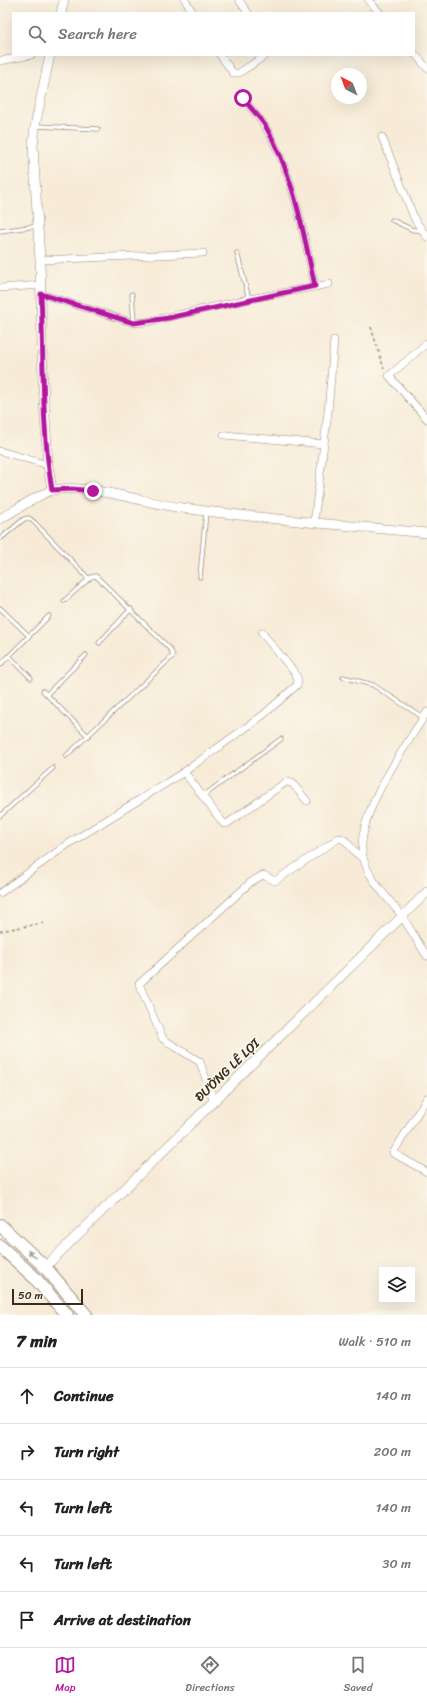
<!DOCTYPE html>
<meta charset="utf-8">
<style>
body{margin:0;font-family:Sriracha,sans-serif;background:#f2f2f2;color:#202124}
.controls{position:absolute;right:12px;bottom:12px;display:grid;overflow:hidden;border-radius:0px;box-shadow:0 4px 16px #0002}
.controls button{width:36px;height:36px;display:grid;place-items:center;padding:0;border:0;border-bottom:1px solid #e0e0e0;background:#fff;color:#202124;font:20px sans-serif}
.compass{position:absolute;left:331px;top:68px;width:36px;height:36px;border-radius:50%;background:#fff;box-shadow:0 4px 16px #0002;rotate:318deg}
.scale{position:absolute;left:12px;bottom:10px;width:71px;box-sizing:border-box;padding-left:4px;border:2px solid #3b2a1e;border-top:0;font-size:11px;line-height:14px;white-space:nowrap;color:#3b2a1e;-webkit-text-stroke:3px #fbf7ec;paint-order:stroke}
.stop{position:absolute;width:12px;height:12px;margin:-9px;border:3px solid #b5179e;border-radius:50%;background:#fff}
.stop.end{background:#b5179e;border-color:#fff;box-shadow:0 1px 4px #0008}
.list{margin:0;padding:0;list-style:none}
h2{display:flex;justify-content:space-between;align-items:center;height:52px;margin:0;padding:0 16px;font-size:17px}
h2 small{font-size:13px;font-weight:400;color:#757577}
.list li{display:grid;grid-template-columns:26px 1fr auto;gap:12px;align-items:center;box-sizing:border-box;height:56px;padding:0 16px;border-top:1px solid #e0e0e0}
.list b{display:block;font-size:15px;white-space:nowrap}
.list em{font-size:13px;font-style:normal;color:#757577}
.icon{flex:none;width:22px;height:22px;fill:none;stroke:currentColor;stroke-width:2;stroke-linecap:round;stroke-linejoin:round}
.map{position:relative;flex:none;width:427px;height:1315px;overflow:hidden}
.search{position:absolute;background:#fff;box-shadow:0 4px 16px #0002;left:12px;right:12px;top:12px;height:44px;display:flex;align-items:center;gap:10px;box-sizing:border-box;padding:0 14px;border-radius:0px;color:#757577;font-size:15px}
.sheet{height:332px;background:#fff}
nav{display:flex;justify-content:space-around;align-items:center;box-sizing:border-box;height:56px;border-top:1px solid #e0e0e0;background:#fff;font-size:11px;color:#757577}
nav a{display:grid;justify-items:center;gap:2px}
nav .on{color:#b5179e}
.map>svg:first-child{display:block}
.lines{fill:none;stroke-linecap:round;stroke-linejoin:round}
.service-casing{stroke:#998a7a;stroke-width:5}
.minor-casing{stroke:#998a7a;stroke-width:8}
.tertiary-casing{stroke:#998a7a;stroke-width:10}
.primary-casing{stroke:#998a7a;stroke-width:14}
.path{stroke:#998a7a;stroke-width:1.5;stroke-dasharray:3 3;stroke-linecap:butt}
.service{stroke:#fff;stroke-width:3.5}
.minor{stroke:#fff;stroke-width:7}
.tertiary{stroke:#fff;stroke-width:9}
.primary{stroke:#fff;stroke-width:12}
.oneway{fill:#a79f9a}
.route{stroke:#b5179e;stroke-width:5}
.labels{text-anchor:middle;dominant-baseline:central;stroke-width:4;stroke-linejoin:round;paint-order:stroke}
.street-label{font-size:13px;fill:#3b2a1e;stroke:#fbf7ec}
</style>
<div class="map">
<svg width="427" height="1315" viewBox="0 0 427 1315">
<rect width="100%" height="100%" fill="#fbf7ec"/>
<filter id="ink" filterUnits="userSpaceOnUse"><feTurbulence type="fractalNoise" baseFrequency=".025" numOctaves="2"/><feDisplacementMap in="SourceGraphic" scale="8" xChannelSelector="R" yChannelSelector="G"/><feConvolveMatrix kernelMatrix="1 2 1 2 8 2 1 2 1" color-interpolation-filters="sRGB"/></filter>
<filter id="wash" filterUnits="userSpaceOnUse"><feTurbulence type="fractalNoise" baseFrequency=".012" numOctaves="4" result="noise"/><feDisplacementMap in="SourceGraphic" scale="16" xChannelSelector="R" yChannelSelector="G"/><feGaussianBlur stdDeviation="0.9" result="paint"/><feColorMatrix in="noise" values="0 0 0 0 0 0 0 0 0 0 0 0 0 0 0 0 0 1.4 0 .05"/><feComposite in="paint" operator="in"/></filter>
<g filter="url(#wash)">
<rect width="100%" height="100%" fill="#f7ebd7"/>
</g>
<g filter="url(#ink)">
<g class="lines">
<g class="service-casing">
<g id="service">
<path d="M36 126 98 129"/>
<path d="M392 220 413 230H421"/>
<path d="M0 231 37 226"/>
<path d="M237 253 249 299"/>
<path d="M132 294 134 323"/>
<path d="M0 539 24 519 29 518 34 522 89 579"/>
<path d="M200 577 206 512"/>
<path d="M64 601 91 577 96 576 170 649 173 656 66 756"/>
<path d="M0 608 29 636"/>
<path d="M99 643 131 609"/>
<path d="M9 656 31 678"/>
<path d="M0 665 49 616"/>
<path d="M343 677 373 685 424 718"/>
<path d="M43 691 88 736"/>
<path d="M47 694 86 655"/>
<path d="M203 796 281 739"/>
<path d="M0 816 53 768"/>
</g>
</g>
<g class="minor-casing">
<g id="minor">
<path d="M185 0 193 13"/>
<path d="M239 0 248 13"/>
<path d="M368 0 380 13"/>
<path d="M414 53 427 68"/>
<path d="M220 55 233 73H239L266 55"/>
<path d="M0 61 31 55"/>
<path d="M243 99C250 108 260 117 266 128 294 175 303 232 315 286"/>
<path d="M382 137 415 220 427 237"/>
<path d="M40 260 203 253"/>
<path d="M0 288 41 285"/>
<path d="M41 294 134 323 146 322 249 299 329 284"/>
<path d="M427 343 389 376 427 419"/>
<path d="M224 435 324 444"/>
<path d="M0 451 48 465"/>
<path d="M314 522 328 412 334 340"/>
<path d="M427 712C406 746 354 816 363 857 368 879 388 898 401 915 410 928 418 943 427 956"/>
<path d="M184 772 224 824 228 823 286 782 292 783 307 801"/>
<path d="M0 893 68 844 184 772 262 716 297 685 298 680 295 673 262 633"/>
<path d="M427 1098 393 1153 427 1172"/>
<path d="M214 1102 200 1062 163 1039 139 984 251 882 263 875 275 881 339 838C349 838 352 855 363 857"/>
</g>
</g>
<g class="tertiary-casing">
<g id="tertiary">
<path d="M61 13 64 0"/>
<path d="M50 55 35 126 33 146 40 260 43 382 48 465 52 490"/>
<path d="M0 519C12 512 41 493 53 490 84 483 143 502 176 507 259 519 343 525 427 533"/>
<path d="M45 1267 427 892"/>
</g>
</g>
<g class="primary-casing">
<g id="primary">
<path d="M0 1225 45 1267 86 1315"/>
<path d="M0 1246 34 1277 67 1315"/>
</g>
</g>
<g class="path">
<path d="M371 327 384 369"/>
<path d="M0 931 44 923"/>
</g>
<use href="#service" class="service"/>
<use href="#minor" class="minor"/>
<use href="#tertiary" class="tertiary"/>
<use href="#primary" class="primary"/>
</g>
<defs><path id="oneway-solid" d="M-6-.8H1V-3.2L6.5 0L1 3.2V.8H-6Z"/></defs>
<use class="oneway" href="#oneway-solid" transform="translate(32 1254) rotate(-137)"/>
</g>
<g class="lines" filter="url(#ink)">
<path class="route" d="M93 491 72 489 52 490C41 425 44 359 41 294L134 323 168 318 315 286C303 232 294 175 266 127 260 117 250 108 243 98"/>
</g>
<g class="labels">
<g class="street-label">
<text transform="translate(227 1070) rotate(-44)">ĐƯỜNG LÊ LỢI</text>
</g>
</g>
</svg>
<div class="controls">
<button><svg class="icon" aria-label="layers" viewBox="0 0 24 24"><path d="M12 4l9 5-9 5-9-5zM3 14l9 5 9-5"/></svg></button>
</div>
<svg class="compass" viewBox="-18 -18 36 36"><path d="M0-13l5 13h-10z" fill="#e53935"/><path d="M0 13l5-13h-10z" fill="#757577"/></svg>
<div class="scale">50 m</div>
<div class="stop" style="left:243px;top:98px"></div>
<div class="stop end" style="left:93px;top:491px"></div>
<div class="search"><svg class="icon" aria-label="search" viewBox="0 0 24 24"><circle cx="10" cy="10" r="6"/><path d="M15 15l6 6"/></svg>Search here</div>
</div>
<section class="sheet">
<h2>7 min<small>Walk · 510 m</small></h2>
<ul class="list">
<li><svg class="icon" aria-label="ahead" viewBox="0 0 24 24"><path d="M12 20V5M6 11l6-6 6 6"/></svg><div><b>Continue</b></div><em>140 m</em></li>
<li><svg class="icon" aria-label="right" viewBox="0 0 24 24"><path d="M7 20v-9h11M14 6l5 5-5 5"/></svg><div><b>Turn right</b></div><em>200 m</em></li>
<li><svg class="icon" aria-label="left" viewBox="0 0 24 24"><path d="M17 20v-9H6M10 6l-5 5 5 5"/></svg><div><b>Turn left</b></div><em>140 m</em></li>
<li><svg class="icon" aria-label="left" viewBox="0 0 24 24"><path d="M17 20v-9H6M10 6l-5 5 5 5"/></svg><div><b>Turn left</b></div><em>30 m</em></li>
<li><svg class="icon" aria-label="arrive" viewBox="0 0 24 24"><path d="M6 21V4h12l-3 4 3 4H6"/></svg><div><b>Arrive at destination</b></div></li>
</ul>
</section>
<nav>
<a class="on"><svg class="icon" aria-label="map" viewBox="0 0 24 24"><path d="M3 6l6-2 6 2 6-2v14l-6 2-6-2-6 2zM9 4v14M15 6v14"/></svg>Map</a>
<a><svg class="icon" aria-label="directions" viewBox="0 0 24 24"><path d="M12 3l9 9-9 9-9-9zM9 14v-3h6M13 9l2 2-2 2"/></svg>Directions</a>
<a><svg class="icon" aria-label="saved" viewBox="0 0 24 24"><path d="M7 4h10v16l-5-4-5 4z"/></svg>Saved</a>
</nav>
